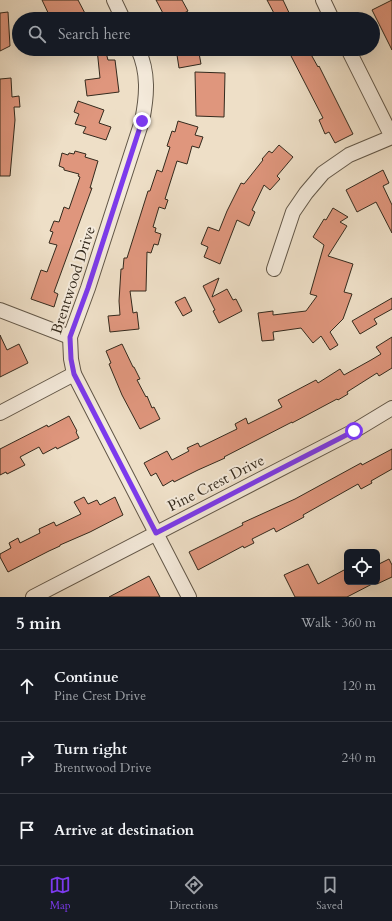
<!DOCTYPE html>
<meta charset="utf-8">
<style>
body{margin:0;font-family:Cardo,serif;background:#242831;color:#f1f3f6}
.controls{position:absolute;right:12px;bottom:12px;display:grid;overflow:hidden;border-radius:6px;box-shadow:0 4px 16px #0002}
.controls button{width:36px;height:36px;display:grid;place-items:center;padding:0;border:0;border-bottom:1px solid #363941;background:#171b24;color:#f1f3f6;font:20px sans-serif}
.stop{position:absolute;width:12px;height:12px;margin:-9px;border:3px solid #7c3aed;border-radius:50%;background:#fff}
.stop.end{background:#7c3aed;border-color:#fff;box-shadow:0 1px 4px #0008}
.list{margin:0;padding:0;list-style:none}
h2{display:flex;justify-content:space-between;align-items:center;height:52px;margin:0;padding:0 16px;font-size:17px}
h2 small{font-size:13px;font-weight:400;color:#9ea1a6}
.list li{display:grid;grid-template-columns:26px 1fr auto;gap:12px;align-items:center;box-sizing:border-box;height:72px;padding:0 16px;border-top:1px solid #363941}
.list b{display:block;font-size:15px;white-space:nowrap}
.list p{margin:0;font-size:13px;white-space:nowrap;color:#9ea1a6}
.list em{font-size:13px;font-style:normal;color:#9ea1a6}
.icon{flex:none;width:22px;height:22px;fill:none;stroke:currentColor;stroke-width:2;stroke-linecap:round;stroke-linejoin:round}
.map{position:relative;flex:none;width:392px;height:597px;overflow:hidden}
.search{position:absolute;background:#171b24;box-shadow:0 4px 16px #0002;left:12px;right:12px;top:12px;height:44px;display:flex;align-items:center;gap:10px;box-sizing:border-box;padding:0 14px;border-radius:22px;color:#9ea1a6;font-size:15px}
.sheet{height:268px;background:#171b24}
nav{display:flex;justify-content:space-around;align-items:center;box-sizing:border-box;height:56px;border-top:1px solid #363941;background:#171b24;font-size:11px;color:#9ea1a6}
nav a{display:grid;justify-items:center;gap:2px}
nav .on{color:#7c3aed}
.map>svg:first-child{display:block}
.building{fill:#df967d;stroke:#342a1d}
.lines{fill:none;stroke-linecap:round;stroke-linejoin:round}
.street-casing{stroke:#625748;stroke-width:16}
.street{stroke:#f4eadb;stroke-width:14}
.route{stroke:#7c3aed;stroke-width:5}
.labels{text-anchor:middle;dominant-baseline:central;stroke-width:4;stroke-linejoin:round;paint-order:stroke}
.street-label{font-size:15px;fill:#342a1d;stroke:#f4eadb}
</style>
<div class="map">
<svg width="392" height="597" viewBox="0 0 392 597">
<rect width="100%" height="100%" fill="#eedfc7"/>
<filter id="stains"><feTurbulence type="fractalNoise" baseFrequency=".005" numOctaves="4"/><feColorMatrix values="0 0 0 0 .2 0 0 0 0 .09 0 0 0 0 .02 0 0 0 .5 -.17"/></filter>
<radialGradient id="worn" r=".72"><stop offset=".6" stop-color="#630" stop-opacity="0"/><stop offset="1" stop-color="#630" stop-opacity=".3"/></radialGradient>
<g class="building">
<path d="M42 0H78L88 19H51Z"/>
<path d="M156 0H182L188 11 173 19H166Z"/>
<path d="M267 0H283L292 19H277Z"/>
<path d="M392 0V50L372 10Z"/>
<path d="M8 12 10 46 0 51V13Z"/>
<path d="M97 49H105L108 60H115L119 92 87 96 85 80 100 78Z"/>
<path d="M178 49H195L196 53H199L201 64 179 68 177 55 179 54Z"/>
<path d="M300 49H308L318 67 319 66 353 134 335 143 329 132 325 134 319 120 323 118 290 54Z"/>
<path d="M195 72 225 73 224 117 196 116Z"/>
<path d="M11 78 12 97 19 96 20 107H14L15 120 10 176H0V79Z"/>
<path d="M78 101 104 110 99 123 111 127 106 140 83 133 86 127 75 124 79 114 74 112Z"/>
<path d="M178 121 198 127 195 135 203 137 199 148 192 146 187 164 177 161 165 199 168 200 165 209 159 207 153 227 156 228 155 232 161 234 158 245 154 244 151 253 147 252 146 291H130L133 313 137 312 139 329 110 332 108 316 120 315 119 301 121 269H123L124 258H127L148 191H150L157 170 162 172 170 147 167 146 172 131 175 132Z"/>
<path d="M279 145 293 157 277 176 280 179 270 190 264 185 252 210 255 212 249 226 237 220 220 264 204 257 208 247 201 244 208 227 219 231 227 211 241 183 244 184 263 160 262 159 269 151 272 153Z"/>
<path d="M75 151 86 154 85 157 98 161 90 188H92L54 292 58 294 54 307 31 299 41 270 47 272 57 245 49 243 53 232 50 231 54 221 59 222 64 207 69 209 80 177 78 176 79 174 64 170V168L59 166 62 153 68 155 69 153 74 154Z"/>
<path d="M383 170 389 183 383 186 392 205V233L376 202 357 212 346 190Z"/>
<path d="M333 208 348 217 340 222 347 226 328 256 353 264 344 292 352 294 343 319 330 332 338 345 330 350 321 336 313 343 301 328 273 332 274 340 262 341 258 313 273 311V315L306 311 317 296 310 294 324 245 313 237 324 219 326 220Z"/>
<path d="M219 278 212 297 227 289 233 300 236 299 242 311 219 323 213 311 215 310 203 286Z"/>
<path d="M185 297 192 311 183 316 175 302Z"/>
<path d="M392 298V309L374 319 377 324 360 334 352 321Z"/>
<path d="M0 335 7 350 19 344 28 363 0 377Z"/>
<path d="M392 337V368L379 376 377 373 347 392 348 394 338 400 337 399 292 423V422L224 457 225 458 198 470 174 482 173 480 163 486 156 473 151 476 144 463 167 451 172 460 189 451 187 448 198 443 200 447 237 429 235 424 246 418 248 424 282 407 278 400 316 380 318 383 340 369 344 375 371 360 381 354 376 347Z"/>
<path d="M122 344 133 367H134L140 379 137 380 146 397 147 396 152 408 154 407 160 419 140 429 122 395 109 364 111 363 106 351Z"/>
<path d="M69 416 77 431 76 432 79 438 57 449 56 447 43 454 39 447 20 457 25 465 7 474 6 472 0 475V449L47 425 48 427Z"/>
<path d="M392 449V469L371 481 372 483 361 489 358 484 303 515 304 517 276 532 274 528 252 539 254 543 244 548 243 546 198 570 189 552 243 525 242 523 295 499 361 463 362 465Z"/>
<path d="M84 497 88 504 97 500 100 505 115 497 123 515 90 532 60 545V546L49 551 8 572 0 557V554L11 548 9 543 18 538 20 543 40 533 39 529 54 522 56 526 81 514 74 502Z"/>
<path d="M389 559 392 565V577L377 584V565Z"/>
<path d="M308 564 318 584 344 570 347 577V582H376L347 597H295L284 575Z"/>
<path d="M149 576 160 597H109Z"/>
</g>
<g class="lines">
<g class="street-casing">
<g id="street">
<path d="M114 0 123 19"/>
<path d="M323 0 332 19"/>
<path d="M138 49C149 73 147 96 142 121L88 288 70 337 71 359 74 374 189 597"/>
<path d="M348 49 392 137"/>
<path d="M274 269 293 212 306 193 323 173 349 155 392 137"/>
<path d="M0 310 70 337"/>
<path d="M0 413 74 374"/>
<path d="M33 597 354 431 392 408"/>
</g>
</g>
<use href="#street" class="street"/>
</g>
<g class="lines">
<path class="route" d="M142 121 88 288 70 337 71 359 74 374 156 533 354 431"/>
</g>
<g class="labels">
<g class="street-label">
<text transform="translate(73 280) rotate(-72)">Brentwood Drive</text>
<text transform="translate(216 483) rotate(-27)">Pine Crest Drive</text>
</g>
</g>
<rect width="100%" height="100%" filter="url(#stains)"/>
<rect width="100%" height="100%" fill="url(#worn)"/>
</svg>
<div class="controls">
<button><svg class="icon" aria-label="locate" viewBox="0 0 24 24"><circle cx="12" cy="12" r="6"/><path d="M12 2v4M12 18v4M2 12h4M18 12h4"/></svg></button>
</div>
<div class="stop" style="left:354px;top:431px"></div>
<div class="stop end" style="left:142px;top:121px"></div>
<div class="search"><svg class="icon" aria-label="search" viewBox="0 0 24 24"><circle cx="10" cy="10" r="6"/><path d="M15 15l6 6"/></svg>Search here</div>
</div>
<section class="sheet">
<h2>5 min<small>Walk · 360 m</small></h2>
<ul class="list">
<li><svg class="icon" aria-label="ahead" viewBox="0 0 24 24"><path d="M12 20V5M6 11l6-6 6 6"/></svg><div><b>Continue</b><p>Pine Crest Drive</p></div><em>120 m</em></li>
<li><svg class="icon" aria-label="right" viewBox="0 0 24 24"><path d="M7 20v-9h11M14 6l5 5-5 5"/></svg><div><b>Turn right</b><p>Brentwood Drive</p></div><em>240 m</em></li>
<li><svg class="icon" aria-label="arrive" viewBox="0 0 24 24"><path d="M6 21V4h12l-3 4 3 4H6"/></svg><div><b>Arrive at destination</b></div></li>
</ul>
</section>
<nav>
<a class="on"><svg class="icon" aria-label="map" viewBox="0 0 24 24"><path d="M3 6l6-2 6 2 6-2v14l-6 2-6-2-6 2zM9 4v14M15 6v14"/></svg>Map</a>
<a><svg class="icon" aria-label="directions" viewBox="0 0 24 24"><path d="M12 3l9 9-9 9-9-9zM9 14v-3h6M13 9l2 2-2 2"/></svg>Directions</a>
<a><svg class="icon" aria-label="saved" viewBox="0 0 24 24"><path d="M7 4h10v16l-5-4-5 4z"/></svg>Saved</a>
</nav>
